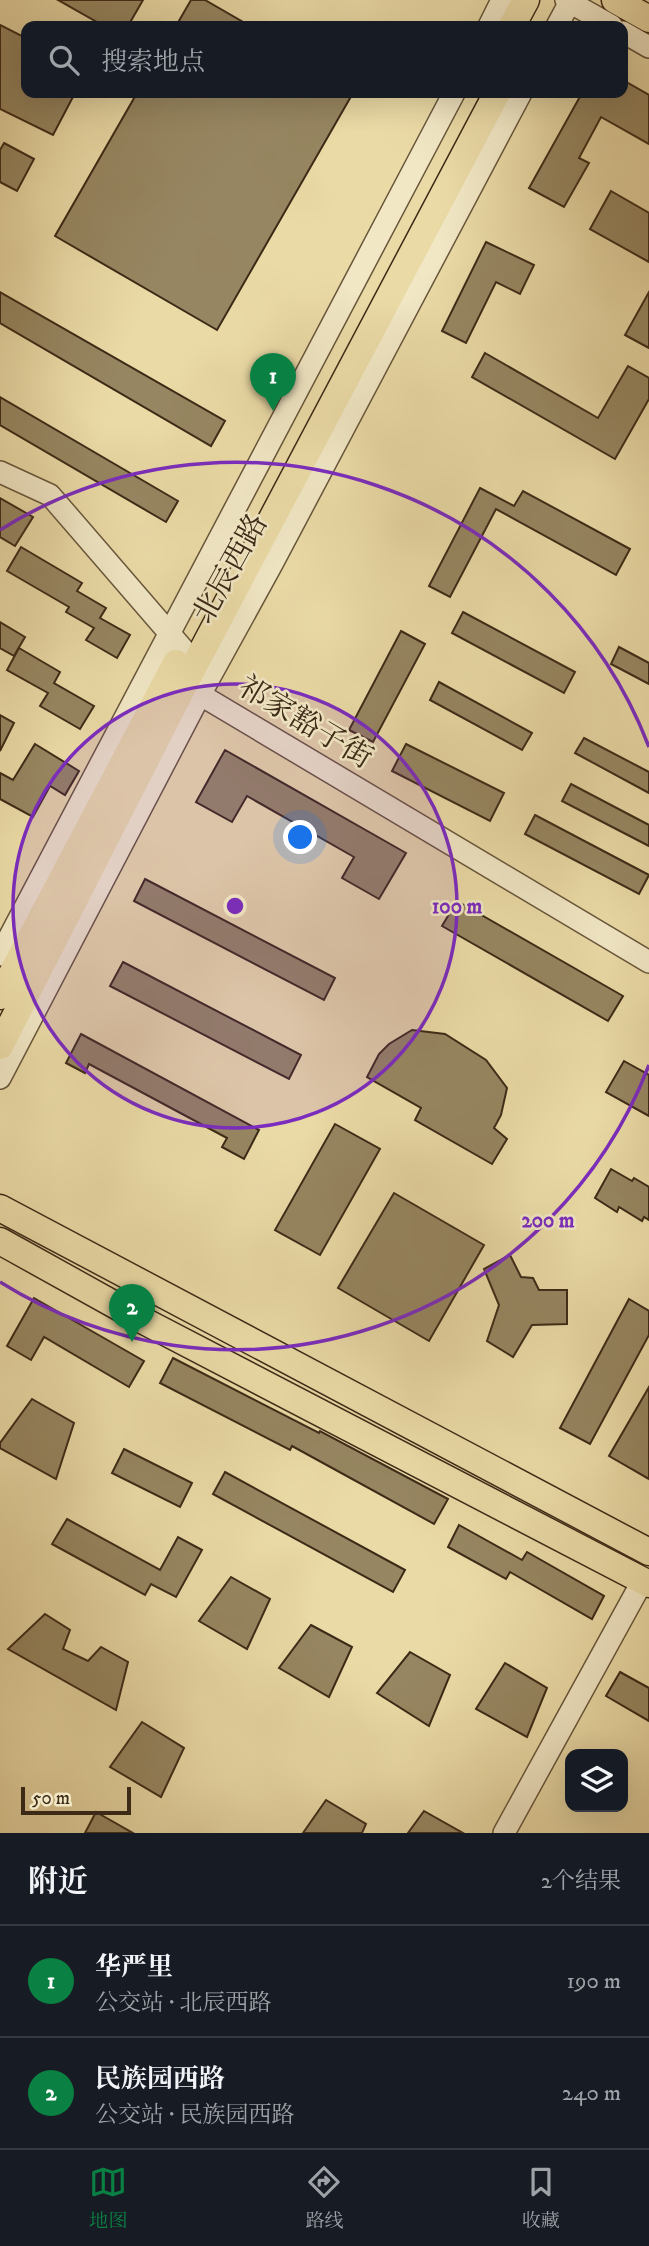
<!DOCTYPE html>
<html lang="zh">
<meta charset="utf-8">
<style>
body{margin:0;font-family:"IM FELL DW Pica","Noto Serif SC",serif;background:#242831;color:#f1f3f6}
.controls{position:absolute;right:21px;bottom:21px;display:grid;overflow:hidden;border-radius:14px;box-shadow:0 7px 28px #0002}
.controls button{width:63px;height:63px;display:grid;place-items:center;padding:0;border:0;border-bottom:2px solid #363941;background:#171b24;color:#f1f3f6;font:35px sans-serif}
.scale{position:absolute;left:21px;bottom:18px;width:110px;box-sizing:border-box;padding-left:7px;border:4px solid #3c2a17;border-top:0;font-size:19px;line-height:24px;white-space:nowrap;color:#3c2a17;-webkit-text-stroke:5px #f1e7c5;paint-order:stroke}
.you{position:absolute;left:301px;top:838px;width:24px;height:24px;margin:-18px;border:5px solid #fff;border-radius:50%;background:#1a73e8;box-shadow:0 0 0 10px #1a73e833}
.badge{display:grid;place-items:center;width:46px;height:46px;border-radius:50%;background:#0b8043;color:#fff;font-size:23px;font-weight:700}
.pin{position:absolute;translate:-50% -58px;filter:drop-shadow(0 2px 4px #0008)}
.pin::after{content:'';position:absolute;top:37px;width:24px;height:21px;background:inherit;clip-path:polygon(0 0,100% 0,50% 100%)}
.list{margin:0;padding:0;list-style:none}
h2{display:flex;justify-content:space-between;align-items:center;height:91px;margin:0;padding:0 28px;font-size:30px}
h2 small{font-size:23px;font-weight:400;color:#9ea1a6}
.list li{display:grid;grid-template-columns:46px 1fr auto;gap:21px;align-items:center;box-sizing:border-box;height:112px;padding:0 28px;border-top:2px solid #363941}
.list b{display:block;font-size:26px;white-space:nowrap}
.list p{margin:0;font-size:23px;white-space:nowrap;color:#9ea1a6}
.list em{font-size:23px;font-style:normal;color:#9ea1a6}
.icon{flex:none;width:38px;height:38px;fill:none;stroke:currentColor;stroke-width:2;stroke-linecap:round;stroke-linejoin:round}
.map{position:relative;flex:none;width:649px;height:1833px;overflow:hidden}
.search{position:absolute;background:#171b24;box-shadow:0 7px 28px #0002;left:21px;right:21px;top:21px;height:77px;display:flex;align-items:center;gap:18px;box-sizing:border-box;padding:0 24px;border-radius:14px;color:#9ea1a6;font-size:26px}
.sheet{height:315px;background:#171b24}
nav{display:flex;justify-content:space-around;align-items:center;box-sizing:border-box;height:98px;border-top:2px solid #363941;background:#171b24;font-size:19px;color:#9ea1a6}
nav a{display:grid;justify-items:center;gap:4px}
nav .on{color:#0b8043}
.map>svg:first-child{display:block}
.building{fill:#968661;stroke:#3c2a17;stroke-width:2}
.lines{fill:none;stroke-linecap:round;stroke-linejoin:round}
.minor-casing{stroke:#68563b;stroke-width:24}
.major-casing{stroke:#3c2a17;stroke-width:29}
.minor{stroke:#f1e7c5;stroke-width:21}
.major{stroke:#eadaa6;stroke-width:26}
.ring{fill:none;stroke:#7b2cbf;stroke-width:3.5}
.labels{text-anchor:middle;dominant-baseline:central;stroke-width:5;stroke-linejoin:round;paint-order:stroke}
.street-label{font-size:30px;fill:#3c2a17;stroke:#f1e7c5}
.centre{fill:#7b2cbf;stroke:#f1e7c5;stroke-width:3.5}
.ring-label{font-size:21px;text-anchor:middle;font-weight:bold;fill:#7b2cbf;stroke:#f1e7c5;stroke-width:5;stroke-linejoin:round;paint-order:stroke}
</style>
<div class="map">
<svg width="649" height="1833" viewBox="0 0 649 1833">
<rect width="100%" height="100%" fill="#eadaa6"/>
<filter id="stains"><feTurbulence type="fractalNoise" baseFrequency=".00286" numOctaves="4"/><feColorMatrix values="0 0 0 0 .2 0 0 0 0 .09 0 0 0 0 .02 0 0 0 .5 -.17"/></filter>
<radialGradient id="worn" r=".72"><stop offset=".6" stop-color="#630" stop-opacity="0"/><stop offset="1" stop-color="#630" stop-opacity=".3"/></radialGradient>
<g class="building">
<path d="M58 0H143L128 26H104Z"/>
<path d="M191 0H205L250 26H176Z"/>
<path d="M0 25 26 38V93H75L53 135 0 109Z"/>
<path d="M623 80 649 95V144L601 117 579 158 589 163 564 207 529 188 582 93H623Z"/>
<path d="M137 93H353L217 330 55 236Z"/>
<path d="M4 143 34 159 17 191 0 182V150Z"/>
<path d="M611 191 649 213V262L590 229Z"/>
<path d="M486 242 534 265 520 294 496 282 466 343 442 331Z"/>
<path d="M0 292 225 421 211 446 0 323Z"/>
<path d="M649 292V348L625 335Z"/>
<path d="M485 353 598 418 628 366 649 378V399L615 459 472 377Z"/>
<path d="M0 397 178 501 166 522 0 425Z"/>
<path d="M480 488 514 506 523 491 630 549 616 575 496 509 450 597 429 586Z"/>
<path d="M0 498 33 517 15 546 0 537Z"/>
<path d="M21 547 82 583 77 591 106 608 100 618 130 635 117 658 86 640 94 628 66 612 69 607 7 571Z"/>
<path d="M463 612 575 672 564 693 452 633Z"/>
<path d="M0 622 25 637 14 656 0 648Z"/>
<path d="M401 631 425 644 373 742 349 730Z"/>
<path d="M619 647 649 663V684L611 664Z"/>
<path d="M19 648 60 672 54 683 94 706 80 729 40 706 48 693 7 670Z"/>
<path d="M439 682 532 733 522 750 430 700Z"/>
<path d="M0 715 14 723 0 751Z"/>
<path d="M584 738 649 772V793L575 753Z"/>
<path d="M35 744 79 771 65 795 50 786 33 817 0 799V773L13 780Z"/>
<path d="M406 744 504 793 490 821 392 771Z"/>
<path d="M225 750 406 853 379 899 342 878 354 857 247 796 232 822 196 802Z"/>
<path d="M571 784 649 825V846L562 801Z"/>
<path d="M535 815 649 875 639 894 525 834Z"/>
<path d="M145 879 335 978 324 1000 134 901Z"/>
<path d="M457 901 623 996 608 1021 442 926Z"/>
<path d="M123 962 301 1055 289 1079 110 986Z"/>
<path d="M412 1030 445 1034 486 1060 507 1088 501 1115 494 1128 507 1139 492 1164 415 1120 421 1108 367 1077 379 1054 389 1044Z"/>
<path d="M81 1034 259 1130 244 1159 222 1147 227 1138 89 1064 85 1073 66 1063Z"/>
<path d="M624 1061 649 1075V1116L606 1092Z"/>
<path d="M335 1124 380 1149 320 1255 275 1230Z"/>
<path d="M611 1169 632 1181 634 1178 649 1187V1220L644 1217 642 1221 619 1207 617 1212 595 1198Z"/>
<path d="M394 1193 484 1245 429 1341 338 1288Z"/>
<path d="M510 1255 521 1277 533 1278 539 1290H567V1324L532 1325 513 1357 487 1341 499 1305 484 1269Z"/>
<path d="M34 1298 144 1361 129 1387 44 1337 31 1360 7 1346Z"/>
<path d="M629 1299 649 1311V1335L590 1444 560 1428Z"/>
<path d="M173 1358 319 1433 320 1431 448 1499 434 1524 292 1446 290 1450 160 1383Z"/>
<path d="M649 1387V1479L609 1456Z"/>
<path d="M32 1399 74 1423 56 1479 0 1448V1443Z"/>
<path d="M124 1449 192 1483 180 1507 112 1473Z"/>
<path d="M225 1472 405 1570 393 1592 213 1494Z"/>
<path d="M67 1519 160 1570 178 1537 202 1550 176 1597 151 1584 145 1595 52 1544Z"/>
<path d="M459 1525 522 1560 527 1552 604 1596 592 1619 510 1572 506 1579 448 1547Z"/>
<path d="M231 1577 270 1599 247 1649 199 1621Z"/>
<path d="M45 1614 70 1630 63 1649 88 1661 101 1647 128 1662 116 1710 8 1649Z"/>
<path d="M311 1625 352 1647 329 1697 279 1668Z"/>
<path d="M410 1652 450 1675 429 1726 377 1693Z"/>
<path d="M505 1663 547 1688 527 1737 476 1709Z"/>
<path d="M620 1672 649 1688V1721L606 1696Z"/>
<path d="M142 1722 184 1748 161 1797 110 1767Z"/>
<path d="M326 1800 366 1824 362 1833H303Z"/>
<path d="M424 1811 463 1833H408Z"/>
<path d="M96 1812 133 1833H85Z"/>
</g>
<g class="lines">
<g class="minor-casing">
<g id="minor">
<path d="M566 0 612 26"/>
<path d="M489 26 502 0"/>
<path d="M557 26 571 0"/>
<path d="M623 32 649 47"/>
<path d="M0 472 50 495 183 649 184 685 649 962"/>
<path d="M0 955 454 93"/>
<path d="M0 1078 200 695 272 564 521 93"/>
<path d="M504 1833 643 1580"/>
</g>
</g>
<g class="major-casing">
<g id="major">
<path d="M615 0 649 19"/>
<path d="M512 26 526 0"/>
<path d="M0 996 176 663"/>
<path d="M0 1046 184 685 497 93"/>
<path d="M0 1208 649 1552"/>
<path d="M0 1241 142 1320 649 1584"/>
</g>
</g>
<use href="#minor" class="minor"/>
<use href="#major" class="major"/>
</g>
<circle cx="235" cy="906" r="222" fill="#7b2cbf" fill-opacity=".12"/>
<g class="ring">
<circle cx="235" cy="906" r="222"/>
<path d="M649 1065A443 443 0 0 1 0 1282M0 530A443 443 0 0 1 649 747"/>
</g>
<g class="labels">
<g class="street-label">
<text transform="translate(231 569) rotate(-61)">北辰西路</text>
<text transform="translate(305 723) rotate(31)">祁家豁子街</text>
</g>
</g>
<circle cx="235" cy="906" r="10" class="centre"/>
<g class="ring-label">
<text x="457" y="913">100 m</text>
<text x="548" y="1227">200 m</text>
</g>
<rect width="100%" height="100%" filter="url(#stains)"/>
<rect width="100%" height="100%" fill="url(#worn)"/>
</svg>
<div class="controls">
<button><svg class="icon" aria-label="layers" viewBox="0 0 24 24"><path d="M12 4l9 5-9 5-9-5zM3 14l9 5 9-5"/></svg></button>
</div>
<div class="scale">50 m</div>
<div class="you"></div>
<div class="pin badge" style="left:273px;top:411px">1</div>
<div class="pin badge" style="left:132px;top:1342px">2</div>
<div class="search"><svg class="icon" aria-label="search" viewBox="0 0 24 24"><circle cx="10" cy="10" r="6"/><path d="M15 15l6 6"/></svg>搜索地点</div>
</div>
<section class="sheet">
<h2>附近<small>2个结果</small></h2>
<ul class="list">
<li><span class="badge">1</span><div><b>华严里</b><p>公交站 · 北辰西路</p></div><em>190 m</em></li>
<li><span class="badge">2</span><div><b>民族园西路</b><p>公交站 · 民族园西路</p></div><em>240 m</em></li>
</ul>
</section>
<nav>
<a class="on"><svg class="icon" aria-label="map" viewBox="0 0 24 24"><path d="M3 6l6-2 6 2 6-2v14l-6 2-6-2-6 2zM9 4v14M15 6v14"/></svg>地图</a>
<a><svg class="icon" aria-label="directions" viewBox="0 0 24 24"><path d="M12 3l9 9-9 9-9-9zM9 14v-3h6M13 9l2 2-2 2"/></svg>路线</a>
<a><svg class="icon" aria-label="saved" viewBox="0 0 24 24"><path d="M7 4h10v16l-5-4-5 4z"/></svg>收藏</a>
</nav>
